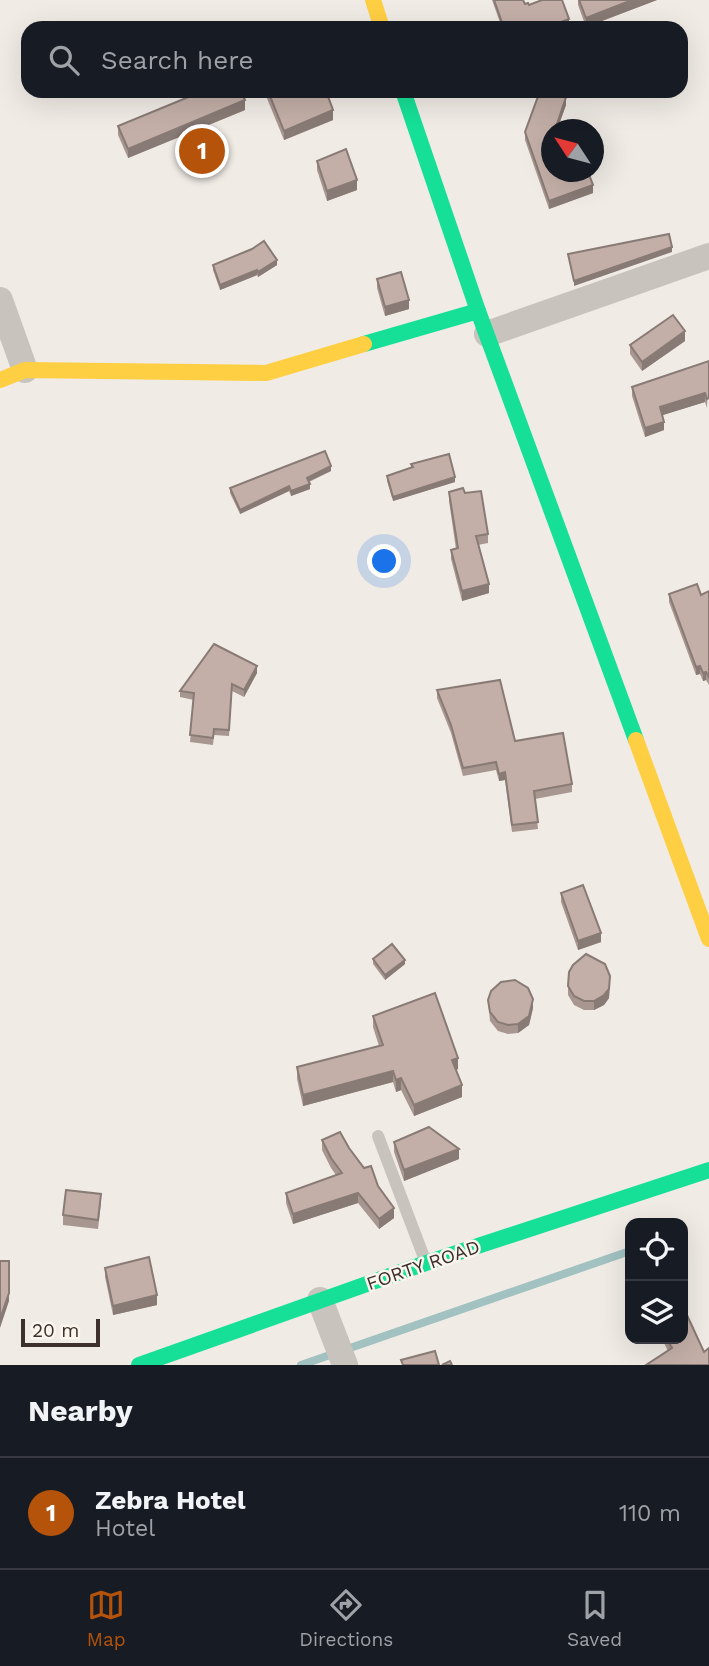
<!DOCTYPE html>
<style>
body{margin:0;font-family:"Work Sans",sans-serif;background:#20242c;color:#f1f3f6}
.controls{position:absolute;right:21px;bottom:21px;display:grid;overflow:hidden;border-radius:14px;box-shadow:0 7px 28px #0002}
.controls button{width:63px;height:63px;display:grid;place-items:center;padding:0;border:0;border-bottom:2px solid #363941;background:#171b24;color:#f1f3f6;font:35px sans-serif}
.compass{position:absolute;left:541px;top:119px;width:63px;height:63px;border-radius:50%;background:#171b24;box-shadow:0 7px 28px #0002;rotate:306deg}
.scale{position:absolute;left:21px;bottom:18px;width:79px;box-sizing:border-box;padding-left:7px;border:4px solid #3b302b;border-top:0;font-size:19px;line-height:24px;white-space:nowrap;color:#3b302b;-webkit-text-stroke:5px #fbf5ee;paint-order:stroke}
.you{position:absolute;left:385px;top:562px;width:24px;height:24px;margin:-18px;border:5px solid #fff;border-radius:50%;background:#1a73e8;box-shadow:0 0 0 10px #1a73e833}
.badge{display:grid;place-items:center;width:46px;height:46px;border-radius:50%;background:#b45309;color:#fff;font-size:23px;font-weight:700}
.pin{position:absolute;translate:-50% -50%;border:4px solid #fff;box-shadow:0 2px 7px #0006}
.list{margin:0;padding:0;list-style:none}
h2{display:flex;justify-content:space-between;align-items:center;height:91px;margin:0;padding:0 28px;font-size:30px}
h2 small{font-size:23px;font-weight:400;color:#9ea1a6}
.list li{display:grid;grid-template-columns:46px 1fr auto;gap:21px;align-items:center;box-sizing:border-box;height:112px;padding:0 28px;border-top:2px solid #363941}
.list b{display:block;font-size:26px;white-space:nowrap}
.list p{margin:0;font-size:23px;white-space:nowrap;color:#9ea1a6}
.list em{font-size:23px;font-style:normal;color:#9ea1a6}
.icon{flex:none;width:38px;height:38px;fill:none;stroke:currentColor;stroke-width:2;stroke-linecap:round;stroke-linejoin:round}
.map{position:relative;flex:none;width:709px;height:1365px;overflow:hidden}
.search{position:absolute;background:#171b24;box-shadow:0 7px 28px #0002;left:21px;right:21px;top:21px;height:77px;display:flex;align-items:center;gap:18px;box-sizing:border-box;padding:0 24px;border-radius:21px;color:#9ea1a6;font-size:26px}
.sheet{height:203px;background:#171b24}
nav{display:flex;justify-content:space-around;align-items:center;box-sizing:border-box;height:98px;border-top:2px solid #363941;background:#171b24;font-size:19px;color:#9ea1a6}
nav a{display:grid;justify-items:center;gap:4px}
nav .on{color:#b45309}
.map>svg:first-child{display:block}
.lines{fill:none;stroke-linecap:round;stroke-linejoin:round}
.stream{stroke:#a1c2c1;stroke-width:8}
.lane{stroke:#c9c3be;stroke-width:12}
.street{stroke:#c9c3be;stroke-width:26}
.fast{stroke:#16e098;stroke-width:16}
.slow{stroke:#ffcf43;stroke-width:16}
.wall{fill:#a89690}
.shaded-wall{fill:#887a75}
.building{fill:#c3afa7;stroke:#887a75;stroke-width:2}
.labels{text-anchor:middle;dominant-baseline:central;stroke-width:5;stroke-linejoin:round;paint-order:stroke}
.street-label{font-size:19px;fill:#3b302b;stroke:#fbf5ee}
</style>
<div class="map">
<svg width="709" height="1365" viewBox="0 0 709 1365">
<rect width="100%" height="100%" fill="#f0ebe5"/>
<g class="lines">
<path class="stream" d="M301 1365 630 1251"/>
<path class="lane" d="M378 1136 425 1260"/>
<g class="street">
<path d="M0 300 25 370"/>
<path d="M487 334 709 256"/>
<path d="M320 1300 345 1365"/>
</g>
<g class="fast">
<path d="M403 91 478 311 636 740"/>
<path d="M364 344 478 311"/>
<path d="M139 1365 426 1263 709 1170"/>
</g>
<g class="slow">
<path d="M373 0 382 28"/>
<path d="M0 380 25 370 266 373 364 344"/>
<path d="M636 740 709 939"/>
</g>
</g>
<g class="wall">
<path d="M492 0H523L525 4 529 5 569 26 564 28H502Z"/>
<path d="M578 0H657L586 27 578 5Z"/>
<path d="M264 91H326L333 120 284 140Z"/>
<path d="M566 105 557 130H551V145L548 155 593 193 549 209 525 140V132Z"/>
<path d="M245 110 128 158 118 135V126Z"/>
<path d="M317 161 357 190 327 201 317 170Z"/>
<path d="M213 265H277L258 277 257 275 220 290 213 270Z"/>
<path d="M377 279 409 309 385 316 377 288Z"/>
<path d="M685 341 642 371 630 354V345Z"/>
<path d="M709 361 707 408 705 402 662 415 664 430 645 437 632 396V387Z"/>
<path d="M411 464 455 482 393 501 387 481V476L411 468Z"/>
<path d="M331 471 309 482 310 489 291 496 289 491 240 514 230 493V488Z"/>
<path d="M449 492 465 493 488 534V543L478 545 489 593 462 601 451 559V550L456 549 449 501Z"/>
<path d="M709 591V685L706 680 703 681 700 674 696 675 669 602V594L701 595Z"/>
<path d="M257 673 244 697 232 691 229 736 214 735 213 745 190 742 194 700 180 697V691Z"/>
<path d="M437 690 515 741 572 784V792L535 799 538 829 512 832 505 780 499 781 496 770 463 776 451 733 437 698Z"/>
<path d="M561 893 601 942 578 950 561 902Z"/>
<path d="M373 959 405 964 385 980 373 964Z"/>
<path d="M610 985 609 998 604 1005 594 1010H584L574 1005 568 995V986Z"/>
<path d="M488 1000 533 1008 529 1025 518 1033 508 1034 498 1031 490 1021Z"/>
<path d="M373 1016 458 1069 456 1070 462 1097 414 1116 401 1090 396 1092 393 1082 303 1106 297 1079V1067L379 1046 373 1027Z"/>
<path d="M322 1140 349 1148 378 1186 394 1218 379 1229 358 1203 293 1224 286 1203V1193L336 1175 331 1168 322 1150Z"/>
<path d="M394 1142 459 1159 404 1181 394 1152Z"/>
<path d="M101 1203 98 1229 63 1225V1215Z"/>
<path d="M105 1268 157 1305 113 1315 105 1277Z"/>
<path d="M662 1339H683L704 1352 709 1365 668 1351Z"/>
</g>
<g class="shaded-wall">
<path d="M632 0H657L586 27V18Z"/>
<path d="M569 19V26L564 28H545Z"/>
<path d="M566 97V105L557 130H555Z"/>
<path d="M245 100V110L128 158V149Z"/>
<path d="M333 110V120L284 140V131Z"/>
<path d="M551 138V145L545 164V156Z"/>
<path d="M357 180V190L327 201V191Z"/>
<path d="M593 185V193L549 209V201Z"/>
<path d="M672 247V252L574 286V281Z"/>
<path d="M277 260V265L258 277V272Z"/>
<path d="M257 270V275L220 290V285Z"/>
<path d="M409 300V309L385 316V307Z"/>
<path d="M685 331V341L642 371V362Z"/>
<path d="M705 393V402L660 416V407Z"/>
<path d="M664 422V430L645 437V428Z"/>
<path d="M331 466V471L307 482V478Z"/>
<path d="M455 477V482L393 501V497Z"/>
<path d="M310 484V489L291 496V491Z"/>
<path d="M289 486V491L240 514V510Z"/>
<path d="M489 584V593L462 601V591Z"/>
<path d="M257 666V673L244 697V690Z"/>
<path d="M700 666V674L696 675V667Z"/>
<path d="M706 672V680L703 681V673Z"/>
<path d="M505 772V780L499 781V774Z"/>
<path d="M601 933V942L578 950V941Z"/>
<path d="M405 960V964L385 980V975Z"/>
<path d="M610 976 609 998 604 1005 594 1010V1001Z"/>
<path d="M533 999V1008L529 1025 518 1033V1024Z"/>
<path d="M458 1058V1069L452 1072V1060Z"/>
<path d="M393 1071V1082L303 1106V1095Z"/>
<path d="M401 1078V1090L396 1092V1080Z"/>
<path d="M462 1085V1097L414 1116V1105Z"/>
<path d="M459 1149V1159L404 1181V1170Z"/>
<path d="M358 1193V1203L293 1224V1214Z"/>
<path d="M394 1208V1218L379 1229V1219Z"/>
<path d="M9 1293V1301L0 1328V1319Z"/>
<path d="M157 1295V1305L113 1315V1306Z"/>
</g>
<g class="building">
<path d="M494 0H523L525 4 528 3 529 5 542 0H562L569 19 545 28H504Z"/>
<path d="M579 0H632L586 18Z"/>
<path d="M203 91H241L245 100 128 149 118 126Z"/>
<path d="M268 91H326L333 110 284 131Z"/>
<path d="M540 91H549L566 97 555 130H551V138L545 156 551 154V172H588L593 185 549 201 525 132Z"/>
<path d="M346 149 357 180 327 191 317 161Z"/>
<path d="M669 234 672 247 574 281 568 254Z"/>
<path d="M264 241 277 260 258 272 257 270 220 285 213 265 252 249Z"/>
<path d="M401 272 409 300 385 307 377 279Z"/>
<path d="M673 315 685 331 642 362 630 345Z"/>
<path d="M709 361V398L707 399 705 393 660 407 664 422 645 428 632 387Z"/>
<path d="M325 451 331 466 307 478 310 484 291 491 289 486 240 510 230 488Z"/>
<path d="M449 454 455 477 393 497 387 476 413 467 411 464Z"/>
<path d="M463 488 465 493 481 491 488 534 476 536 489 584 462 591 451 550 458 548 449 492Z"/>
<path d="M697 584 701 595 709 591V677L706 672 703 673 700 666 696 667 669 594Z"/>
<path d="M214 644 257 666 244 690 232 684 229 730 214 729 213 738 190 735 194 693 180 691Z"/>
<path d="M500 680 515 741 563 733 572 784 534 791 538 822 512 825 505 772 499 774 496 762 463 768 451 725 437 690Z"/>
<path d="M583 885 601 933 578 941 561 893Z"/>
<path d="M392 944 405 960 385 975 373 959Z"/>
<path d="M586 954 605 964 610 976 609 989 604 995 594 1001H584L574 996 568 986 569 972 573 965Z"/>
<path d="M515 980 528 988 533 999 529 1016 518 1024 508 1025 498 1022 490 1012 488 1000 491 991 501 982Z"/>
<path d="M435 993 458 1058 452 1060 462 1085 414 1105 401 1078 396 1080 393 1071 303 1095 297 1067 383 1045 373 1016Z"/>
<path d="M429 1127 459 1149 404 1170 394 1142Z"/>
<path d="M340 1132 349 1148 364 1168 371 1166 378 1186 394 1208 379 1219 358 1193 293 1214 286 1193 342 1173 331 1158 322 1140Z"/>
<path d="M66 1190 101 1194 98 1220 63 1215Z"/>
<path d="M149 1257 157 1295 113 1306 105 1268Z"/>
<path d="M0 1261H9V1293L0 1319Z"/>
<path d="M686 1313 704 1352 709 1348V1365H646L672 1348 667 1339H683V1314Z"/>
<path d="M435 1351 439 1365H403L401 1360Z"/>
<path d="M450 1361 452 1365H442Z"/>
</g>
<g class="labels">
<g class="street-label">
<text transform="translate(423 1265) rotate(-19)">FORTY ROAD</text>
</g>
</g>
</svg>
<div class="controls">
<button><svg class="icon" aria-label="locate" viewBox="0 0 24 24"><circle cx="12" cy="12" r="6"/><path d="M12 2v4M12 18v4M2 12h4M18 12h4"/></svg></button>
<button><svg class="icon" aria-label="layers" viewBox="0 0 24 24"><path d="M12 4l9 5-9 5-9-5zM3 14l9 5 9-5"/></svg></button>
</div>
<svg class="compass" viewBox="-18 -18 36 36"><path d="M0-13l5 13h-10z" fill="#e53935"/><path d="M0 13l5-13h-10z" fill="#9ea1a6"/></svg>
<div class="scale">20 m</div>
<div class="you"></div>
<div class="pin badge" style="left:202px;top:151px">1</div>
<div class="search"><svg class="icon" aria-label="search" viewBox="0 0 24 24"><circle cx="10" cy="10" r="6"/><path d="M15 15l6 6"/></svg>Search here</div>
</div>
<section class="sheet">
<h2>Nearby<small></small></h2>
<ul class="list">
<li><span class="badge">1</span><div><b>Zebra Hotel</b><p>Hotel</p></div><em>110 m</em></li>
</ul>
</section>
<nav>
<a class="on"><svg class="icon" aria-label="map" viewBox="0 0 24 24"><path d="M3 6l6-2 6 2 6-2v14l-6 2-6-2-6 2zM9 4v14M15 6v14"/></svg>Map</a>
<a><svg class="icon" aria-label="directions" viewBox="0 0 24 24"><path d="M12 3l9 9-9 9-9-9zM9 14v-3h6M13 9l2 2-2 2"/></svg>Directions</a>
<a><svg class="icon" aria-label="saved" viewBox="0 0 24 24"><path d="M7 4h10v16l-5-4-5 4z"/></svg>Saved</a>
</nav>
